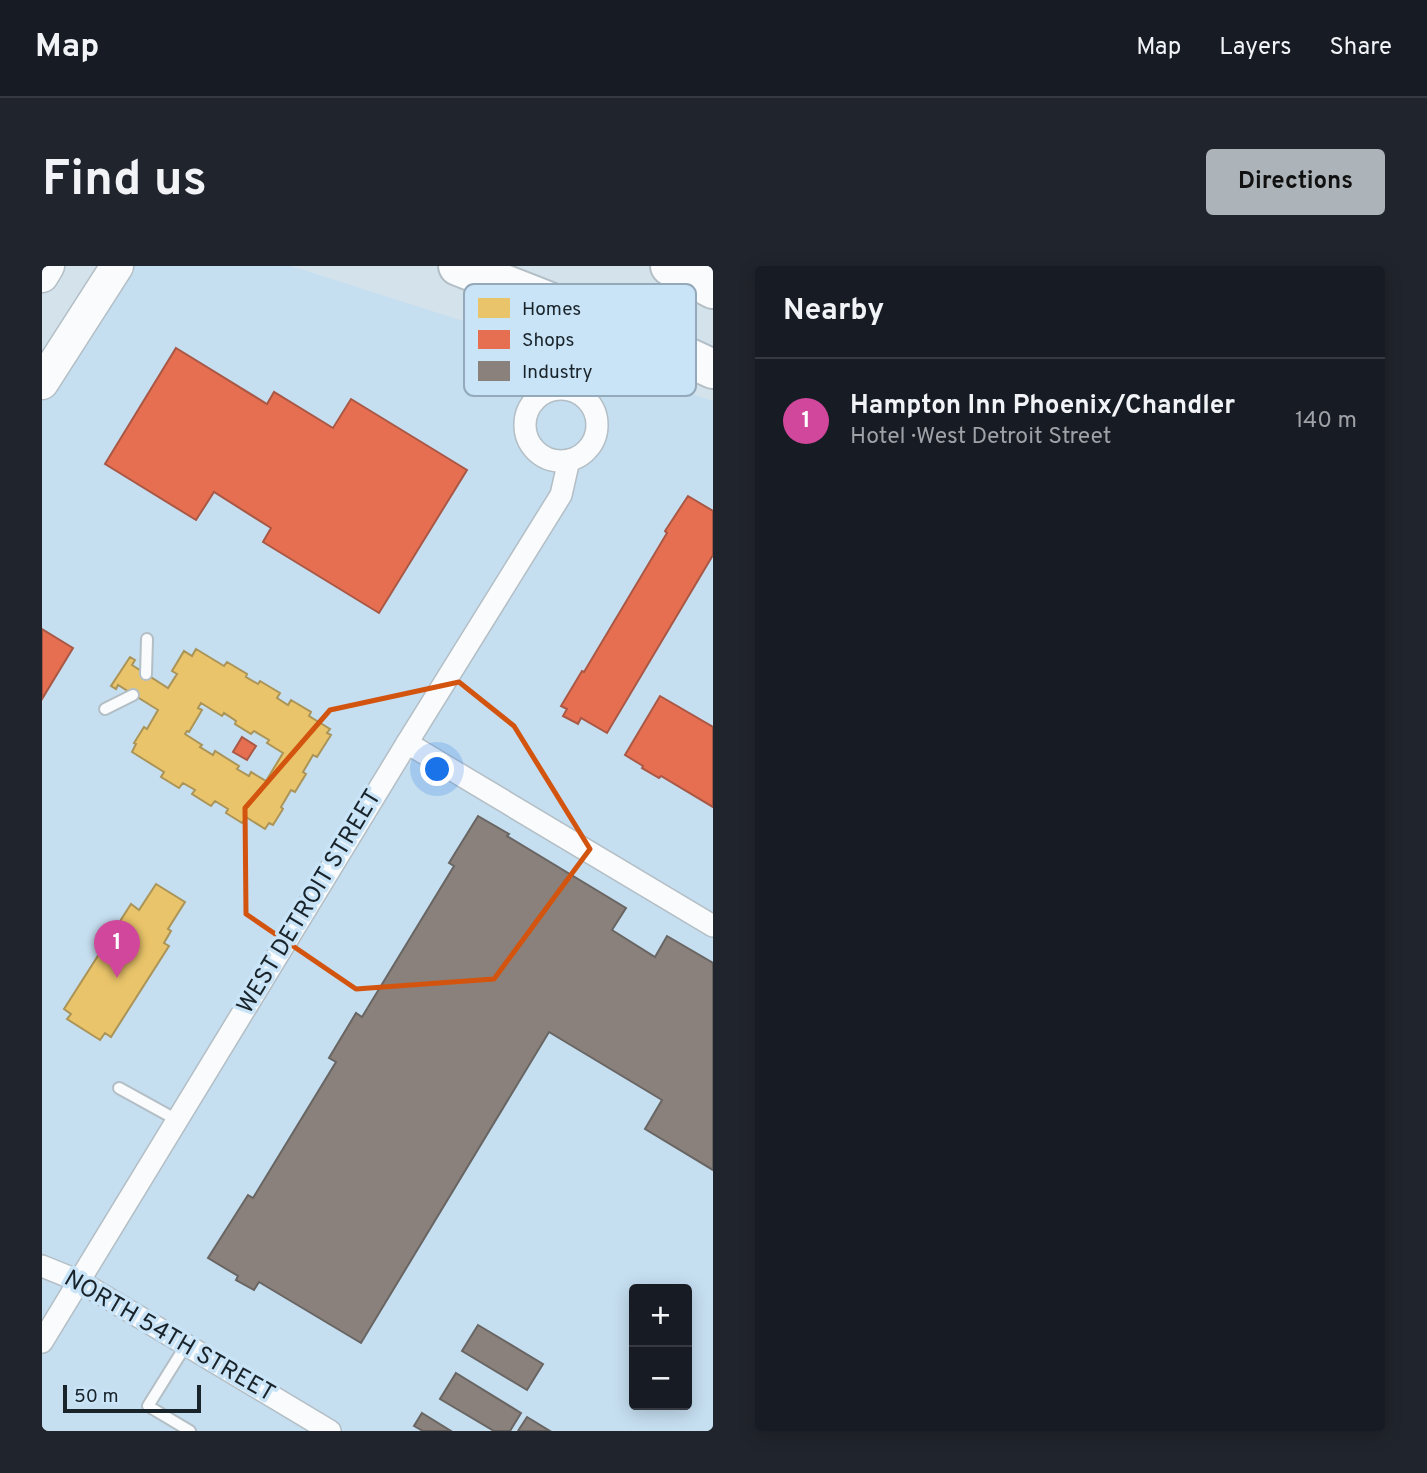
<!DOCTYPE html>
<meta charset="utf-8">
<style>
body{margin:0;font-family:Overpass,sans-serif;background:#20242c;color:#f1f3f6}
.controls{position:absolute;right:21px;bottom:21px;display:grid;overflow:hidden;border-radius:7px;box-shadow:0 4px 18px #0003}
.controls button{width:63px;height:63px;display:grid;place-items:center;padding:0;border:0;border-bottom:2px solid #363941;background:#171b24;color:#f1f3f6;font:35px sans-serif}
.scale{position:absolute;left:21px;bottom:18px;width:138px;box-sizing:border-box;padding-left:7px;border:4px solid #19232a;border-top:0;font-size:19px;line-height:24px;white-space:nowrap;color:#19232a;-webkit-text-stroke:5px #c9e3f7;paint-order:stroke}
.you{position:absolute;left:396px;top:504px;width:24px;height:24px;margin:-18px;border:5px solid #fff;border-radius:50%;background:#1a73e8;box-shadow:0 0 0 10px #1a73e833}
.badge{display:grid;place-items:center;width:46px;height:46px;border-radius:50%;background:#adb4b9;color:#fff;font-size:23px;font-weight:700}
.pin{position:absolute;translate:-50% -58px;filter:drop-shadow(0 2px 4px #0008)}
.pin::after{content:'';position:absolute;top:37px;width:24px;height:21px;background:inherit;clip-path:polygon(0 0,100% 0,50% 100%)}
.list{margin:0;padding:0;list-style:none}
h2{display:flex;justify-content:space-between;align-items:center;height:91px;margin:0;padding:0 28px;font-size:30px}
h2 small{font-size:23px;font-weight:400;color:#9ea1a6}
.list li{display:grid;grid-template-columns:46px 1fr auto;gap:21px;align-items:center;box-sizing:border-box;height:126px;padding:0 28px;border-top:2px solid #363941}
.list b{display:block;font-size:26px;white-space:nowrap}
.list p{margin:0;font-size:23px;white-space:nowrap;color:#9ea1a6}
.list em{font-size:23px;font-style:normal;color:#9ea1a6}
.map{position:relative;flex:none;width:671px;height:1165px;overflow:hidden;border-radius:7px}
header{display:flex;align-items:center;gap:42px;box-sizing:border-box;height:98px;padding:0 35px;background:#171b24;border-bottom:2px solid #363941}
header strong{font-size:33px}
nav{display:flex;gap:38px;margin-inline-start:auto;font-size:24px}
.intro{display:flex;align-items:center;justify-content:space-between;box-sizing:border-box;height:168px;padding:0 42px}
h1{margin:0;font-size:49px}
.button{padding:18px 32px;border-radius:7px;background:#adb4b9;color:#111;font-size:24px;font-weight:700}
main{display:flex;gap:42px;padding:0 42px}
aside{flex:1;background:#171b24;border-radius:7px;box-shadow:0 4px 18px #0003}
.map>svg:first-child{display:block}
.built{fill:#c5def0;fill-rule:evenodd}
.homes{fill:#e9c46a;stroke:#ab9457;stroke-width:2;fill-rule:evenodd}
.shops{fill:#e76f51;stroke:#a95845;stroke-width:2}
.industry{fill:#8a817c;stroke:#686563;stroke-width:2}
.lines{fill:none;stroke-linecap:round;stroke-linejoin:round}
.service-casing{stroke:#b3bec5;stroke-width:14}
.minor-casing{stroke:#b3bec5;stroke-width:24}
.secondary-casing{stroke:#b3bec5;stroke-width:35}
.motorway-casing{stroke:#b3bec5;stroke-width:42}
.service{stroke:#f9fbfc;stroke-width:10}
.minor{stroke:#f9fbfc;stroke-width:21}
.secondary{stroke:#f9fbfc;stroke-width:32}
.motorway{stroke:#f9fbfc;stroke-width:38}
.marked{fill:none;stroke:#d3540f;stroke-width:5;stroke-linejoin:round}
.labels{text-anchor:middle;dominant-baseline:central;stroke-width:7;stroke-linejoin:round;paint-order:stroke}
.street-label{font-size:24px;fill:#19232a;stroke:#c9e3f7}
.key{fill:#c9e3f7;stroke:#94a9ba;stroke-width:2}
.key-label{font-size:19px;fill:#19232a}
</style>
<header>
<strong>Map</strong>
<nav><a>Map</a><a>Layers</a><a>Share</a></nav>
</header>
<div class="intro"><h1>Find us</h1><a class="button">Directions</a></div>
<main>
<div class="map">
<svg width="671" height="1165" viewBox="0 0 671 1165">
<rect width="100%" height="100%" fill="#d4e2ec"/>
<path class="built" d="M75 0H249L671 135V1165H0V117ZM592 1023H645V1139H592Z"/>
<g class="homes">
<path d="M154 383 182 400 185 396 205 408 204 411 216 418 218 415 238 427 235 432 246 439 249 434 269 446 267 450 288 463 285 467 289 469 275 491 271 489 261 506 264 508 253 526 249 524 239 541 241 543 231 559 227 557 223 563 204 551 200 557 184 547 186 543 173 535 169 540 150 528 153 524 141 517 137 522 119 511 122 506 90 486 94 478 92 477 102 461 105 463 116 444 76 419 74 423 69 420 88 391 93 394 90 399 126 422 135 408 130 405 142 385 150 390ZM159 437 180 450 182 447 194 455 193 458 209 468 212 465 227 474 225 477 241 487 224 515 209 506 207 510 195 503 197 500 173 485 171 489 158 481 160 479 143 468 145 465 147 466 160 444 156 442Z"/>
<path d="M114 618 143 636 126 663 129 665 122 677 127 680 69 771 63 767 58 774 25 753 29 748 22 743 89 638 97 644Z"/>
</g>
<g class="shops">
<path d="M134 82 225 138 232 126 291 162 309 133 425 204 337 347 221 276 229 262 172 226 154 254 63 198Z"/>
<path d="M646 230 671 245V289L565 467 539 452 536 458 521 450 525 443 519 440 540 405 542 406 625 267 623 265Z"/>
<path d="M0 363 31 382 0 433Z"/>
<path d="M618 430 671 461V541L619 510 617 512 600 502 601 500 583 489Z"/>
<path d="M200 471 214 480 205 494 191 486Z"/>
</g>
<g class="industry">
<path d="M436 550 467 568 465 570 584 642 570 664 613 691 625 670 671 697V904L603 863 620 834 507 766 319 1077 217 1016 212 1024 194 1014 196 1010 166 992 206 929 211 932 294 796 287 792 314 747 320 751 412 600 407 597Z"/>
<path d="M436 1059 501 1098 485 1124 420 1085Z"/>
<path d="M414 1107 479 1147 468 1165H452L398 1133Z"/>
<path d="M380 1147 409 1165H381L372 1160Z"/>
<path d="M485 1151 508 1165H476Z"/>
</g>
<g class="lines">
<g class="service-casing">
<g id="service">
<path d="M104 408 105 373"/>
<path d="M63 443 91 429"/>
<path d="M77 822 135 854"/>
<path d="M144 1079 106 1140 148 1165"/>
</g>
</g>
<g class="minor-casing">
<g id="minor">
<circle cx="519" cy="159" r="36"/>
<path d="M365 477 671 660"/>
<path d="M0 1000 37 1015 288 1165"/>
<path d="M0 1076 365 477 519 229 527 194"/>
</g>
</g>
<g class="secondary-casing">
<g id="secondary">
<path d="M0 10 6 0"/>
<path d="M0 117 75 0"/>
</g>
</g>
<g class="motorway-casing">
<g id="motorway">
<path d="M416 0 628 83 671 103"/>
<path d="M628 0 671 23"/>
</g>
</g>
<use href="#service" class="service"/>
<use href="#minor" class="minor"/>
<use href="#secondary" class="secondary"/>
<use href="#motorway" class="motorway"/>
</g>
<path class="marked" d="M417 416 472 460 548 583 452 713 314 723 204 648 203 542 288 444Z"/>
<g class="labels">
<g class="street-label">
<text transform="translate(268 636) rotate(-59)">WEST DETROIT STREET</text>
<text transform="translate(127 1071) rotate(30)">NORTH 54TH STREET</text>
</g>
</g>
<rect x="422" y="18" width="232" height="112" rx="10" class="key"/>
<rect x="436" y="32" width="32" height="20" fill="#e9c46a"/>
<rect x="436" y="64" width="32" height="19" fill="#e76f51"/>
<rect x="436" y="95" width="32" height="20" fill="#8a817c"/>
<g class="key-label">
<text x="480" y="49">Homes</text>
<text x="480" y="80">Shops</text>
<text x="480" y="112">Industry</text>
</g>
</svg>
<div class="controls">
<button>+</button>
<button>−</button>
</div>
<div class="scale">50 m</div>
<div class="you"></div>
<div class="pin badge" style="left:75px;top:712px;background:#d1479c">1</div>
</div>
<aside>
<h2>Nearby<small></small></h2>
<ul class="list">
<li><span class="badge" style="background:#d1479c">1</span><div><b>Hampton Inn Phoenix/Chandler</b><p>Hotel · West Detroit Street</p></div><em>140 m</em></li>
</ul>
</aside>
</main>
